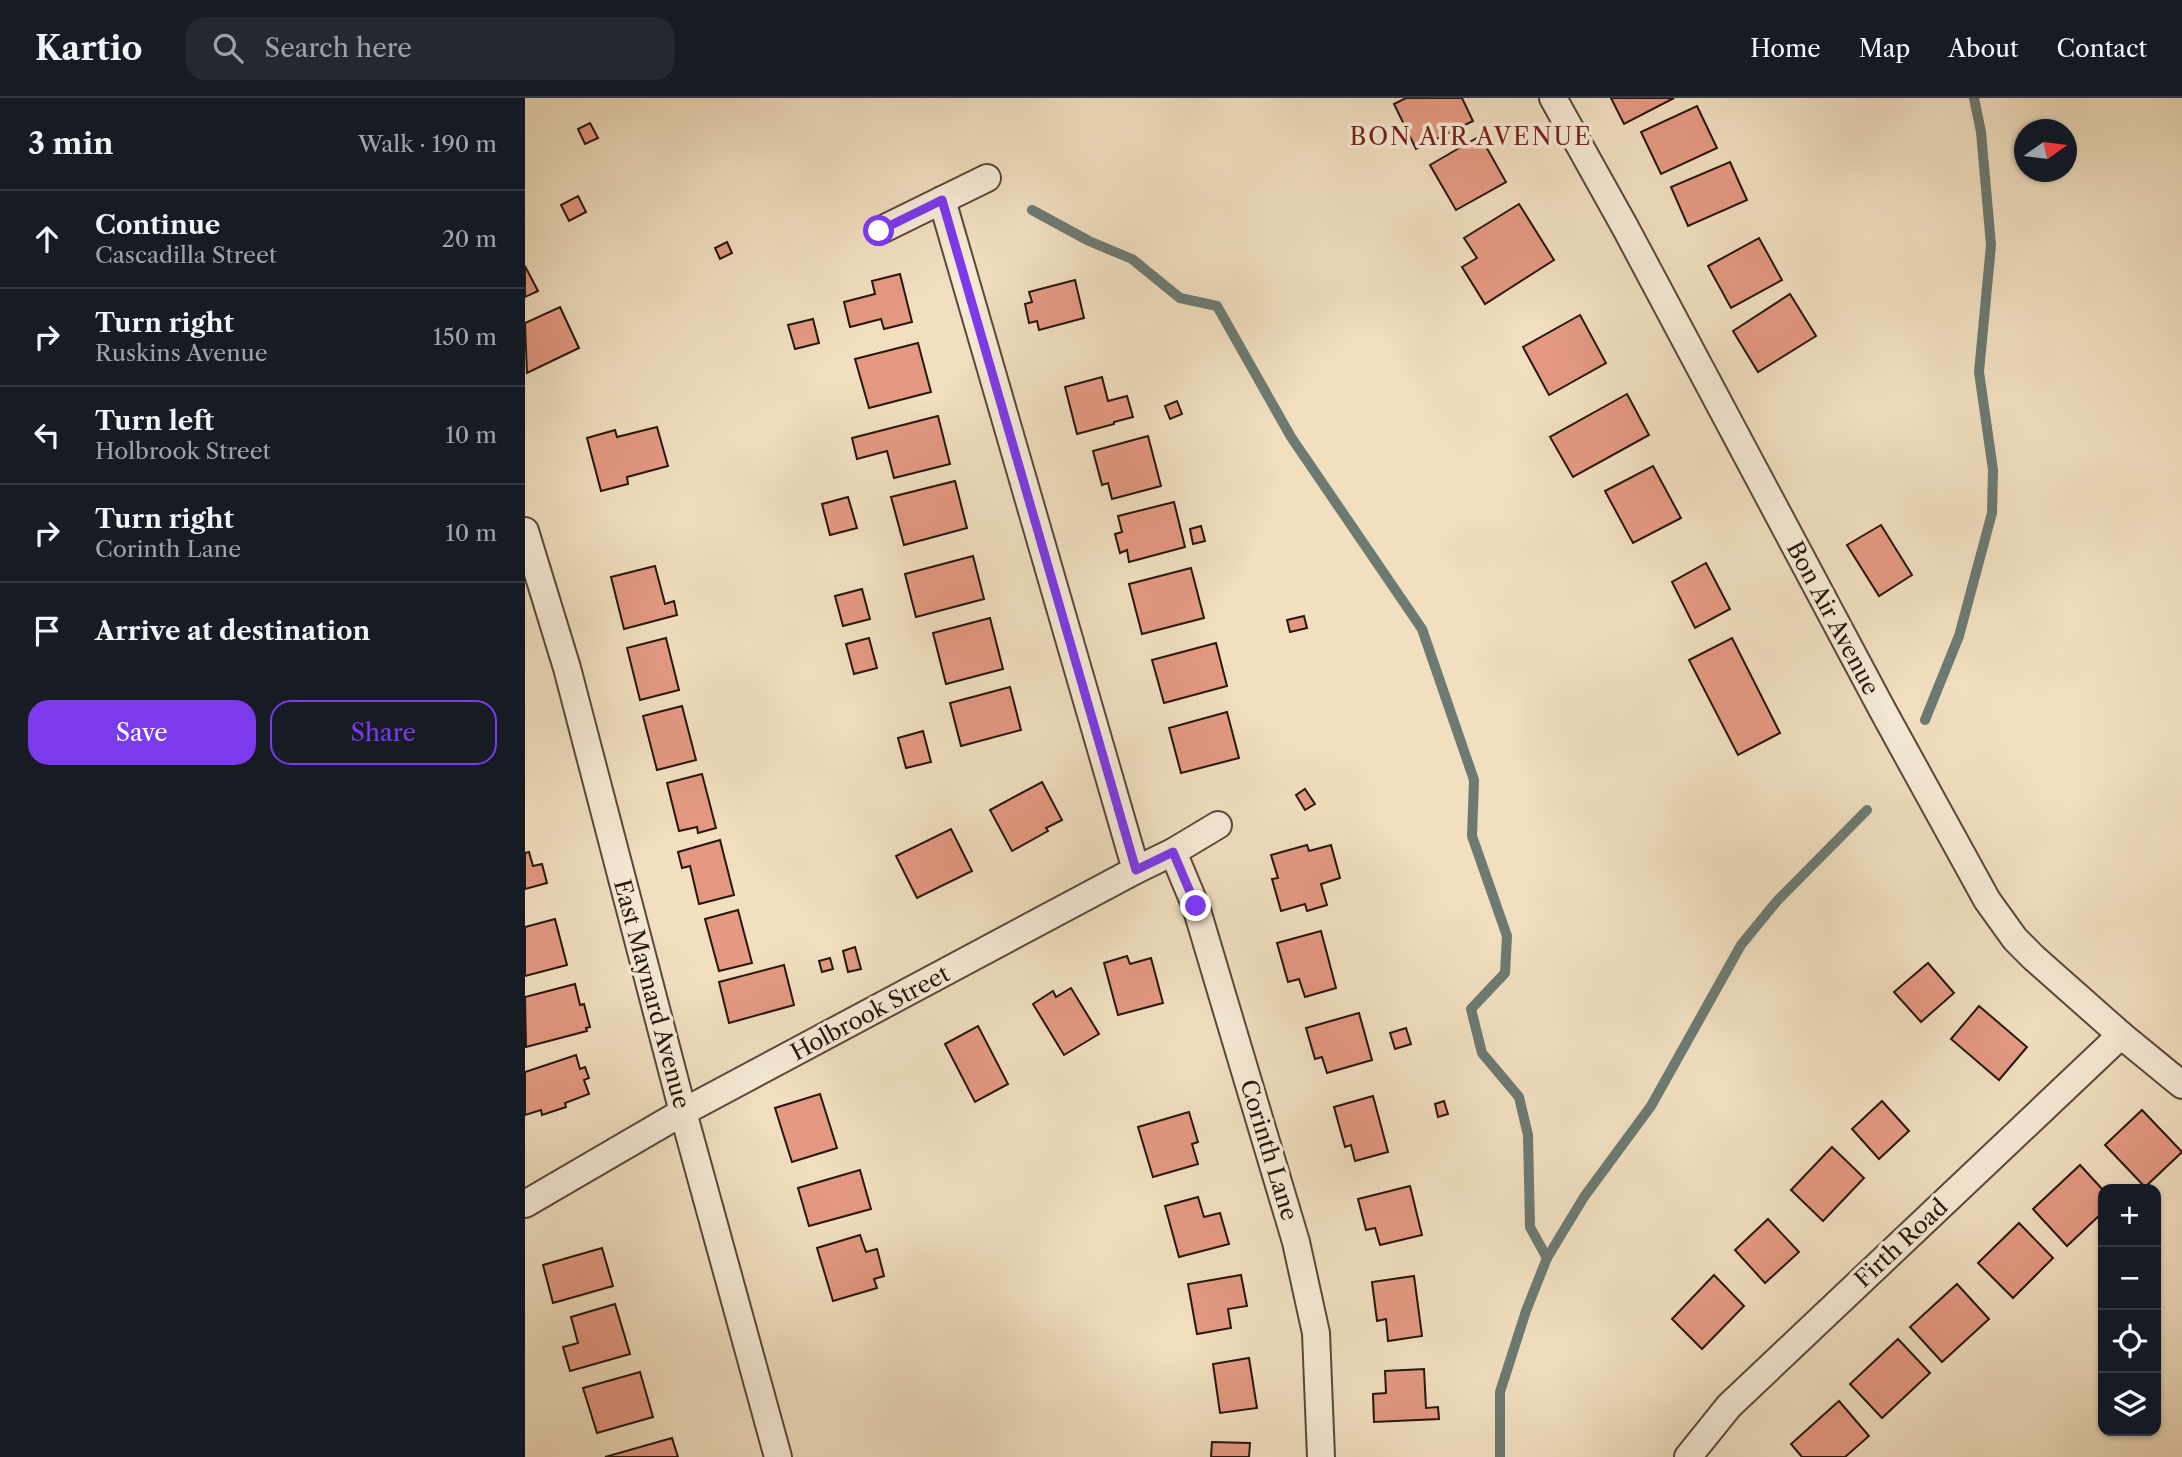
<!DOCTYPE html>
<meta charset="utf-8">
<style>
body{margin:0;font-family:"Libre Caslon Text",serif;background:#242831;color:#f1f3f6}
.controls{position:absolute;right:21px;bottom:21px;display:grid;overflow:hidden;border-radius:14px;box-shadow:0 2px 5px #0004}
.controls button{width:63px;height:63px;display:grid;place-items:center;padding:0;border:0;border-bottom:2px solid #363941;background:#171b24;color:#f1f3f6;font:35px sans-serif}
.compass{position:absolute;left:1489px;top:21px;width:63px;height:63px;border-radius:50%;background:#171b24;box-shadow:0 2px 5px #0004;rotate:76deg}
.stop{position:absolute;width:21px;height:21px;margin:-16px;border:5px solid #7c3aed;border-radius:50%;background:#fff}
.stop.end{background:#7c3aed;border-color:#fff;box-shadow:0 2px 7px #0008}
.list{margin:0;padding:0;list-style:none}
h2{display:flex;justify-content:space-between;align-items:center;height:91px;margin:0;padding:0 28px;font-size:30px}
h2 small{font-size:23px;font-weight:400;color:#9ea1a6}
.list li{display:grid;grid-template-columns:46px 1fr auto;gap:21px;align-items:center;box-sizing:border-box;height:98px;padding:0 28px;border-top:2px solid #363941}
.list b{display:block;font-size:26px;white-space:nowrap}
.list p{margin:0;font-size:23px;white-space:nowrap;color:#9ea1a6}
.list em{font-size:23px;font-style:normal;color:#9ea1a6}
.actions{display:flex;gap:14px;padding:21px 28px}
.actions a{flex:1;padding:16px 0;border:2px solid #7c3aed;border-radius:21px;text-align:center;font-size:24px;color:#7c3aed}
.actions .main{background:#7c3aed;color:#fff}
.icon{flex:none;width:38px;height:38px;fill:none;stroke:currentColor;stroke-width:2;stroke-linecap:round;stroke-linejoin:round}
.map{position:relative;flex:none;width:1657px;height:1359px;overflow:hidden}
header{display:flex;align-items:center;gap:42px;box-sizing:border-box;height:98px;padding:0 35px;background:#171b24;border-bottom:2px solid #363941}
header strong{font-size:33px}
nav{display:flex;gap:38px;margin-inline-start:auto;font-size:24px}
.search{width:490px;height:63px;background:#242831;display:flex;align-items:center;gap:18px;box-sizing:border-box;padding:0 24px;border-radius:21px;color:#9ea1a6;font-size:26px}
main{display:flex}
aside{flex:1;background:#171b24}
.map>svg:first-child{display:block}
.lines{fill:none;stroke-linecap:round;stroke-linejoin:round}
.stream{stroke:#6c7a72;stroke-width:10}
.building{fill:#e59983;stroke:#26160d;stroke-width:2}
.minor-casing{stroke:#59483a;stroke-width:30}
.minor{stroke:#f6ead6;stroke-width:26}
.route{stroke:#7c3aed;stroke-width:9}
.labels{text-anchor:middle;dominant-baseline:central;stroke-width:7;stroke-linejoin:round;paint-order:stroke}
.street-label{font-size:23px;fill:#26160d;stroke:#f6ead6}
.neighbourhood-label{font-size:24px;letter-spacing:2px;fill:#7a1f14;stroke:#f6ead6}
</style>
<header>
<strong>Kartio</strong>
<div class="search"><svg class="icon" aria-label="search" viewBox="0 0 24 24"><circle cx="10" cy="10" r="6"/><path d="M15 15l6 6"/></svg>Search here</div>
<nav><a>Home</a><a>Map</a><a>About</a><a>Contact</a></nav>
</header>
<main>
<aside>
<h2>3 min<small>Walk · 190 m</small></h2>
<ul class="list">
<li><svg class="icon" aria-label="ahead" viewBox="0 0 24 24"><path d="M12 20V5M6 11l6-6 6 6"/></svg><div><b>Continue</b><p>Cascadilla Street</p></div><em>20 m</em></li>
<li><svg class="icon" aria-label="right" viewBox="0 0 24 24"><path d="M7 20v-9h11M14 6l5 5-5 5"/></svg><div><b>Turn right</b><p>Ruskins Avenue</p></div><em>150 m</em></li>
<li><svg class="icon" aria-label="left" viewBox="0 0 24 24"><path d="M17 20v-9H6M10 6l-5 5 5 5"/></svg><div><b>Turn left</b><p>Holbrook Street</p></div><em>10 m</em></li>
<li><svg class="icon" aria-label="right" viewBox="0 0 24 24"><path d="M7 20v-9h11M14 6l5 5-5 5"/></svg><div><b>Turn right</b><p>Corinth Lane</p></div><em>10 m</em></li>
<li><svg class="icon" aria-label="arrive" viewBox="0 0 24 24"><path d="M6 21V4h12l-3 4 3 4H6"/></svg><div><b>Arrive at destination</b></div></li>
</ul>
<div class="actions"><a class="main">Save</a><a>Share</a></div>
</aside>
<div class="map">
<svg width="1657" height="1359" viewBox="0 0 1657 1359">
<rect width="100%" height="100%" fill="#f1dfc0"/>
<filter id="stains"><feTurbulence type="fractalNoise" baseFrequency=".00286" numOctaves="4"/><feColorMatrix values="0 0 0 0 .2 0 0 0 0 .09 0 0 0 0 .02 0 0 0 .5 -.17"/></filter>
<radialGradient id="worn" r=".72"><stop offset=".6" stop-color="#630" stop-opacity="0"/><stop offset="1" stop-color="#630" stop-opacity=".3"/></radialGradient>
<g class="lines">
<g class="stream">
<path d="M507 112 564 143 607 161 655 200 692 208 766 339 897 531 949 682 947 738 982 838 980 875 946 911 957 955 994 999 1003 1037 1005 1129 1022 1160"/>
<path d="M1400 622 1434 538 1467 415 1468 372 1454 274 1466 147 1456 34 1449 0"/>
<path d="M975 1359V1294L1001 1213 1022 1160 1059 1099 1126 1008 1216 847 1252 803 1342 712"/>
</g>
</g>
<g class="building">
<path d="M881 0H937L948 23 891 51 869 6Z"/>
<path d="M1086 0H1149L1099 26Z"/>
<path d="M1172 8 1192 50 1136 76 1116 34Z"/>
<path d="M65 25 73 40 60 46 53 31Z"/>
<path d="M955 38 981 84 931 112 905 67Z"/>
<path d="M1205 64 1222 102 1163 128 1146 89Z"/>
<path d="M53 98 61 114 44 123 36 107Z"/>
<path d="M994 106 1029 162 960 206 937 169 952 160 939 140Z"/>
<path d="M1234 140 1257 182 1206 210 1183 168Z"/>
<path d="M202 144 207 155 195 161 190 150Z"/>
<path d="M0 168 13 193 0 199Z"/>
<path d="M375 176 387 224 359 231 356 221 325 229 319 204 350 196 347 183Z"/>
<path d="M550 182 559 220 514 232 512 223 504 225 500 206 507 204 504 194Z"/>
<path d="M1265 196 1291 238 1233 274 1208 233Z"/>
<path d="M35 209 54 250 2 275 0 225Z"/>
<path d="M1055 217 1081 265 1024 297 998 249Z"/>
<path d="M288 221 294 245 270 251 263 227Z"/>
<path d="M393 245 406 294 344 310 330 261Z"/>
<path d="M577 279 583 303 602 298 608 319 589 324V326L552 336 540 289Z"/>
<path d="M1102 296 1124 337 1048 379 1025 339Z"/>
<path d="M652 303 657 316 645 321 640 308Z"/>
<path d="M413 318 425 366 369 380 362 353 332 361 327 340Z"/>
<path d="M132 329 143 368 102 379 103 386 76 393 62 340 90 332 92 339Z"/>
<path d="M623 338 636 388 587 401 583 385 577 387 568 353Z"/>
<path d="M1128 368 1156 420 1108 445 1080 393Z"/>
<path d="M430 383 442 430 379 447 366 399Z"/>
<path d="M323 399 332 430 305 437 297 406Z"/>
<path d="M649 404 660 449 604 464 602 452 595 455 590 436 597 434 593 418Z"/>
<path d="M1356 427 1387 477 1354 498 1322 447Z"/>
<path d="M676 428 680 443 668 446 665 431Z"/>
<path d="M448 458 459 501 391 519 380 476Z"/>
<path d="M1181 465 1205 511 1170 530 1147 484Z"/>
<path d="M130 468 140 506 149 503 152 517 99 531 86 479Z"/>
<path d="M666 470 679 520 617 536 604 486Z"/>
<path d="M337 491 345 521 318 528 310 498Z"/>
<path d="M779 518 782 530 765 534 762 522Z"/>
<path d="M465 520 478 571 421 586 408 535Z"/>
<path d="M141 540 154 592 115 602 102 550Z"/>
<path d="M344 540 352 570 329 576 321 546Z"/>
<path d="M1207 540 1255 635 1213 657 1164 562Z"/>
<path d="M691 545 702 588 639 605 627 562Z"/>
<path d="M485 589 496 632 436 648 425 605Z"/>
<path d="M157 608 171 662 132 672 118 618Z"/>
<path d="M702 614 714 660 656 675 644 630Z"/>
<path d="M398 633 406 664 381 670 373 640Z"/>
<path d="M177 676 191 730 173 735 172 729 154 733 142 685Z"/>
<path d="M517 684 537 722 521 730 523 733 487 753 465 712Z"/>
<path d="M780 691 790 706 780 712 771 697Z"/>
<path d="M426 731 447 773 392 800 371 758Z"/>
<path d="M195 742 209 797 174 806 165 768 157 770 153 754Z"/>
<path d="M782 747 784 753 806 747 815 780 796 786 802 807 782 813 780 806 756 813 747 781 753 780 746 757Z"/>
<path d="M4 754 8 768 17 766 22 785 0 791V755Z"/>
<path d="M213 812 227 865 194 873 180 821Z"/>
<path d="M30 821 42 867 0 878V829Z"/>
<path d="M796 833 811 890 780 899 774 881 763 884 752 845Z"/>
<path d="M330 849 336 871 323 874 318 853Z"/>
<path d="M602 858 605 866 626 860 638 905 593 917 579 865Z"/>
<path d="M305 860 308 871 297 874 294 863Z"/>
<path d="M1403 865 1429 895 1396 924 1369 894Z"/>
<path d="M259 867 269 907 204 925 194 884Z"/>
<path d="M50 886 55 907 59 906 65 929 61 930 62 933 1 949 0 899Z"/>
<path d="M546 890 574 936 539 957 508 906 528 893 531 899Z"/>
<path d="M1454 908 1502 949 1474 982 1426 941Z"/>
<path d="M834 915 847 962 802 975 797 959 790 961 781 930Z"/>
<path d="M453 928 483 986 450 1004 420 946Z"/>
<path d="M881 930 886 946 870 951 865 935Z"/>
<path d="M51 957 55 971 60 969 64 980 59 982 64 996 40 1005 41 1009 17 1017 16 1012 0 1017V974Z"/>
<path d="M295 996 312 1050 267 1064 250 1010Z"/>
<path d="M848 998 863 1054 830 1063 826 1047 820 1049 809 1009Z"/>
<path d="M919 1003 923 1016 913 1019 910 1006Z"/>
<path d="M1357 1003 1384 1033 1354 1061 1327 1031Z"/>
<path d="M1617 1012 1657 1054 1620 1089 1580 1047Z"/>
<path d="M664 1014 673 1044 667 1046 673 1066 628 1079 613 1029Z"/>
<path d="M1307 1049 1339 1080 1298 1123 1266 1092Z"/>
<path d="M1555 1067 1578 1092V1114L1542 1148 1508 1111Z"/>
<path d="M335 1072 346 1111 284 1128 273 1090Z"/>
<path d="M885 1088 897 1137 855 1147 850 1130 841 1132 833 1101Z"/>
<path d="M673 1099 679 1119 695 1115 704 1146 654 1159 640 1108Z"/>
<path d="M1243 1121 1274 1154 1240 1185 1210 1152Z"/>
<path d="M1494 1125 1528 1160 1488 1200 1453 1165Z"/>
<path d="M335 1137 341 1154 352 1151 359 1178 349 1181 352 1190 308 1203 292 1150Z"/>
<path d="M77 1150 88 1188 28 1205 18 1167Z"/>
<path d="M716 1177 722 1208 703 1211 706 1230 672 1236 663 1186Z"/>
<path d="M1189 1177 1219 1208 1177 1251 1147 1221Z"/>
<path d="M889 1178 897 1238 863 1243 861 1221 852 1223 847 1184Z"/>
<path d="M1432 1186 1464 1221 1417 1264 1385 1229Z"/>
<path d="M90 1206 105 1256 45 1273 38 1249 53 1245 46 1219Z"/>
<path d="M1373 1241 1405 1275 1357 1320 1325 1286Z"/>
<path d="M724 1260 732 1310 695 1315 688 1266Z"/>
<path d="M899 1271 901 1310 913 1309 914 1321 849 1324 848 1296 861 1295 860 1273Z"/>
<path d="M115 1274 128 1319 72 1335 58 1290Z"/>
<path d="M1314 1303 1344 1338 1320 1359H1277L1266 1346Z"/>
<path d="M147 1340 153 1359H80Z"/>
<path d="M687 1344 725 1345 724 1359H686Z"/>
</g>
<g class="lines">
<g class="minor-casing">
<g id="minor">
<path d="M1028 0 1100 129 1358 613 1462 802 1490 841 1509 860 1596 937 1657 987"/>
<path d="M417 102 611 772"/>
<path d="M354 133 462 80"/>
<path d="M0 433 42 570 158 1014 253 1359"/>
<path d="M648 754 671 809 771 1144 791 1235 796 1359"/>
<path d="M0 1106 158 1014 611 772 648 754 693 727"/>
<path d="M1163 1359 1204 1308 1596 937"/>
</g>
</g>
<use href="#minor" class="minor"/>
</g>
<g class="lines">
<path class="route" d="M354 133 417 102 611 772 648 754 671 808"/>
</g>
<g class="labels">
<g class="street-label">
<text transform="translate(1308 520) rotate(62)">Bon Air Avenue</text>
<text transform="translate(127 896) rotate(75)">East Maynard Avenue</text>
<text transform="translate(345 915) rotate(-28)">Holbrook Street</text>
<text transform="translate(744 1052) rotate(73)">Corinth Lane</text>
<text transform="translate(1376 1145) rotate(-43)">Firth Road</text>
</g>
<g class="neighbourhood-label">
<text x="946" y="38">BON AIR AVENUE</text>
</g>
</g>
<rect width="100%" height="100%" filter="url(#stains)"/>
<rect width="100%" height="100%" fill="url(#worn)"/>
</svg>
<div class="controls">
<button>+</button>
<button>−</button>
<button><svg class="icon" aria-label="locate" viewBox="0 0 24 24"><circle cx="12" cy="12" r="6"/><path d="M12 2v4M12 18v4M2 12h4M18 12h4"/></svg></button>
<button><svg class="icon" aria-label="layers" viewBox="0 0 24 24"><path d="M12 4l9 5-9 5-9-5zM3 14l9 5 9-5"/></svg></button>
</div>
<svg class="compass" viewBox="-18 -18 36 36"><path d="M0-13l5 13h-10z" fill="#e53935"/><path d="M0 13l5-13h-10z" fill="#9ea1a6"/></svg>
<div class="stop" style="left:354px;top:133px"></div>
<div class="stop end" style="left:671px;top:808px"></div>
</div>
</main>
